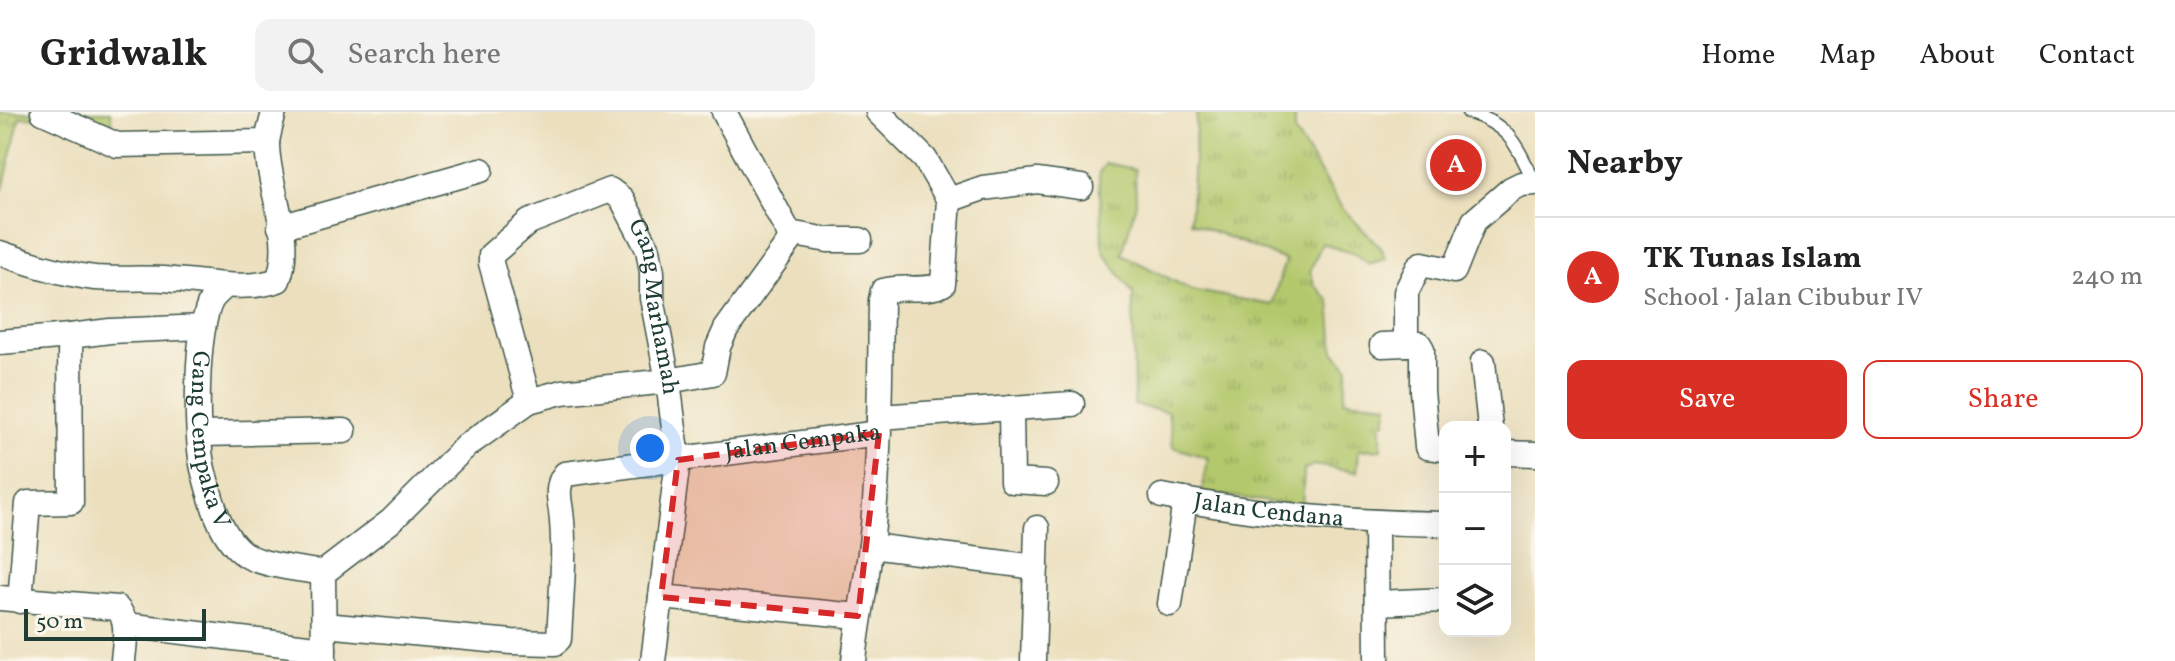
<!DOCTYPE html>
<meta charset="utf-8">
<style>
body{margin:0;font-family:Vollkorn,serif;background:#f2f2f2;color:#222}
.controls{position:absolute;right:24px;bottom:24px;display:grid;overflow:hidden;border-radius:16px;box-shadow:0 8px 32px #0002}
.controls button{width:72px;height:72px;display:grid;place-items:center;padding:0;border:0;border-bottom:2px solid #e0e0e0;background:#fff;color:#222;font:40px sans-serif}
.scale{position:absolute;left:24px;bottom:20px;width:182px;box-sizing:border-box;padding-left:8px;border:4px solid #1f3d34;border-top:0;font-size:22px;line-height:28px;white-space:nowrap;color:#1f3d34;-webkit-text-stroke:6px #fbf7ec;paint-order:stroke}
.you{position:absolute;left:650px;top:336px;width:28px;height:28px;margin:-20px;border:6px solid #fff;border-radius:50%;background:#1a73e8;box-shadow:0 0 0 12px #1a73e833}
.badge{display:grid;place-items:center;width:52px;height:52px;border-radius:50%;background:#d93025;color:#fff;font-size:26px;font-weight:700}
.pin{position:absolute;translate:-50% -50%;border:4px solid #fff;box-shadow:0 2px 8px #0006}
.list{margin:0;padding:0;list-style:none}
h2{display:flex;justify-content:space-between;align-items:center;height:104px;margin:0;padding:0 32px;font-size:34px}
h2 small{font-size:26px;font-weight:400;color:#767676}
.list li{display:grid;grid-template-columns:52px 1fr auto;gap:24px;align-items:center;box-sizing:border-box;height:120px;padding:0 32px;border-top:2px solid #e0e0e0}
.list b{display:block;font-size:30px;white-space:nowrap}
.list p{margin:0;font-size:26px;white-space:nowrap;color:#767676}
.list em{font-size:26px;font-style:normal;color:#767676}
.actions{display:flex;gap:16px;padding:24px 32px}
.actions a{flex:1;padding:18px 0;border:2px solid #d93025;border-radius:16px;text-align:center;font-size:28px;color:#d93025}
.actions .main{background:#d93025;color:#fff}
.icon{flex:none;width:44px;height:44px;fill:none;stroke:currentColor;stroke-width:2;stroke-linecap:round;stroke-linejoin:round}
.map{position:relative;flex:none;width:1535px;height:549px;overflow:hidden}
header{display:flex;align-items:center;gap:48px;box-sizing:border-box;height:112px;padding:0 40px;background:#fff;border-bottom:2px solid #e0e0e0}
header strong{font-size:38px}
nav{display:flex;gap:44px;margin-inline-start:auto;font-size:28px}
.search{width:560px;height:72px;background:#f2f2f2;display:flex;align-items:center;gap:20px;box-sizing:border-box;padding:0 28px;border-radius:16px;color:#767676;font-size:30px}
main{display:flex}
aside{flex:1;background:#fff}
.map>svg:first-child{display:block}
.grass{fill:url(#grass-tufts);stroke:#698250;stroke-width:2}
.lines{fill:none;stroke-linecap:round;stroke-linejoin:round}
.lane-casing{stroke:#3e5549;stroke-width:15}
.street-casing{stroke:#3e5549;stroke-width:27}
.lane{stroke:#fff;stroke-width:12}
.street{stroke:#fff;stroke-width:24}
.marked{fill:#d62828;fill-opacity:0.2;stroke:#d62828;stroke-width:6;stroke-dasharray:16 10;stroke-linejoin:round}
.labels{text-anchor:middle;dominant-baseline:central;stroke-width:6;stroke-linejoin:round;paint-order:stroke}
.street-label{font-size:24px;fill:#1f3d34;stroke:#fbf7ec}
</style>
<header>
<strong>Gridwalk</strong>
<div class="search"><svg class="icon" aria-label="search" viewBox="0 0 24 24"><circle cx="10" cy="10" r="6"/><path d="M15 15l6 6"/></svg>Search here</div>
<nav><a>Home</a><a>Map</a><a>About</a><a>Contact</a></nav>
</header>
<main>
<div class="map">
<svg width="1535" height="549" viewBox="0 0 1535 549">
<defs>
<pattern id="grass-tufts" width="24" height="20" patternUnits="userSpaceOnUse" patternTransform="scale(2)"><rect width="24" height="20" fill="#b3c86c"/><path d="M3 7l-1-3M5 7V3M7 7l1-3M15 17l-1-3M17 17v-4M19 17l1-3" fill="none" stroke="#91a45a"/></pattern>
</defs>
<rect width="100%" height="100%" fill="#fbf7ec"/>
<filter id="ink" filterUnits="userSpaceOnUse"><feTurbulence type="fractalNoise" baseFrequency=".0125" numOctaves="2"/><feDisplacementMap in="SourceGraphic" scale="16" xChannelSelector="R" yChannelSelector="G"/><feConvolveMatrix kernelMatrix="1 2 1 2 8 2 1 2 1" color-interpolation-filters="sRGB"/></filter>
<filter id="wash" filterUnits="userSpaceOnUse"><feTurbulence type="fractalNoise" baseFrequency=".006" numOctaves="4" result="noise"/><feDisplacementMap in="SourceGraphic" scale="32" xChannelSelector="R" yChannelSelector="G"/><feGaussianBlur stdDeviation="1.8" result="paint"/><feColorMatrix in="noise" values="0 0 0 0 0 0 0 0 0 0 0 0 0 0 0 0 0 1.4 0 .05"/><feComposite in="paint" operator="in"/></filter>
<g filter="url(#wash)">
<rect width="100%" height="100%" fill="#ebdfbd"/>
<g class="grass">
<path d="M0 0H110L116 29 52 6 20 5 3 77 0 76Z"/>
<path d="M1197 0H1295V20L1342 96 1382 137 1385 147 1369 152 1355 142 1322 131 1310 159 1315 174 1330 189 1334 239 1348 255 1344 288 1388 292 1385 310 1381 312V337L1359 338 1357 360 1313 353 1304 358 1302 395 1202 380 1208 346 1173 335 1168 300 1134 293 1133 181 1103 139 1099 61 1106 51 1135 57 1136 91 1122 142 1191 178 1272 193 1285 148 1190 110Z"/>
</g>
</g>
<g filter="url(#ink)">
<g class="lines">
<g class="lane-casing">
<path id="lane" d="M1468 0C1511 14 1516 33 1535 71"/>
</g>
<g class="street-casing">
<g id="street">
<path d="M43 0 117 33 267 30"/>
<path d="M949 88 983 76 1037 69 1081 75"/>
<path d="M280 115 481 58"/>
<path d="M789 121 828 128H860"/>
<path d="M0 141C31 152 62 162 95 166 121 168 148 165 174 168 209 170 244 180 278 168 295 125 267 75 267 31 268 21 272 10 274 0"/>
<path id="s1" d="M225 174C221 178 215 183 212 187 195 216 195 324 203 357 210 384 220 427 246 443 264 454 302 457 323 461L324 549"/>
<path d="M0 230 70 224"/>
<path d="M1382 233 1406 232"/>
<path d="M1483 250 1490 315"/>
<path id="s2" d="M529 289 491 151V143L529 110 610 78 622 87 648 137 652 160V186L668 269 678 348 653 549"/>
<path d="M1011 296 1012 369 1046 371"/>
<path d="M879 305 1072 292"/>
<path d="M201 322 344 319"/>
<path d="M1445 337 1427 335 1422 279V237L1419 232H1406V180L1419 154 1422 152 1454 159 1474 109 1511 77 1521 72 1535 71"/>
<path d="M1505 341 1535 342"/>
<path id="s3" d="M1162 384C1255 402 1350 411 1445 412"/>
<path d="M1376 412 1377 549"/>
<path d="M871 434 1036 455"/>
<path d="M323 461 391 409 466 334 529 289 562 280 668 269 713 261 718 235 726 217 790 129 789 121 724 0"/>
<path d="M661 485 858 504"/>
<path d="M0 486 117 496C130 509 124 532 123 549"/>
<path d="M20 489 28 391 71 390 70 224 110 219 203 215"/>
<path d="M1377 491 1445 488"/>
<path d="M1170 492 1185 388"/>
<path d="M126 513 324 537"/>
<path id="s4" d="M324 513 512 530 555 531 559 527C561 484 566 441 561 399 559 386 556 373 565 362L879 321"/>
<path d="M854 549C858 510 866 472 871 433 880 352 880 270 881 188L883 179C903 173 924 181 943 172L949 88 925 47 878 0"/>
<path d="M1033 549 1037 416"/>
</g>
</g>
<use href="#lane" class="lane"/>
<use href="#street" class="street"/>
</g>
</g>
<path class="marked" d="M879 321 858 504 661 485 678 348Z"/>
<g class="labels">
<g class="street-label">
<text stroke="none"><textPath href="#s2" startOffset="418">Gang Marhamah</textPath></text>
<text stroke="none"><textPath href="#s1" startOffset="162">Gang Cempaka V</textPath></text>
<text stroke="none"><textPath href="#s4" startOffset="644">Jalan Cempaka</textPath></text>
<text stroke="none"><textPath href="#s3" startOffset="108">Jalan Cendana</textPath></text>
</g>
</g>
</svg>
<div class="controls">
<button>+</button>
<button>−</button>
<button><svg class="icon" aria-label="layers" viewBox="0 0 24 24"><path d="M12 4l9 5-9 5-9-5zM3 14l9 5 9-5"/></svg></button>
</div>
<div class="scale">50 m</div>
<div class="you"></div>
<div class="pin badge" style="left:1456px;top:53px">A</div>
</div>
<aside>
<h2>Nearby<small></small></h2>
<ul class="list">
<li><span class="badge">A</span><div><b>TK Tunas Islam</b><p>School · Jalan Cibubur IV</p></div><em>240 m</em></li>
</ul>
<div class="actions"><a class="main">Save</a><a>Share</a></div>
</aside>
</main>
